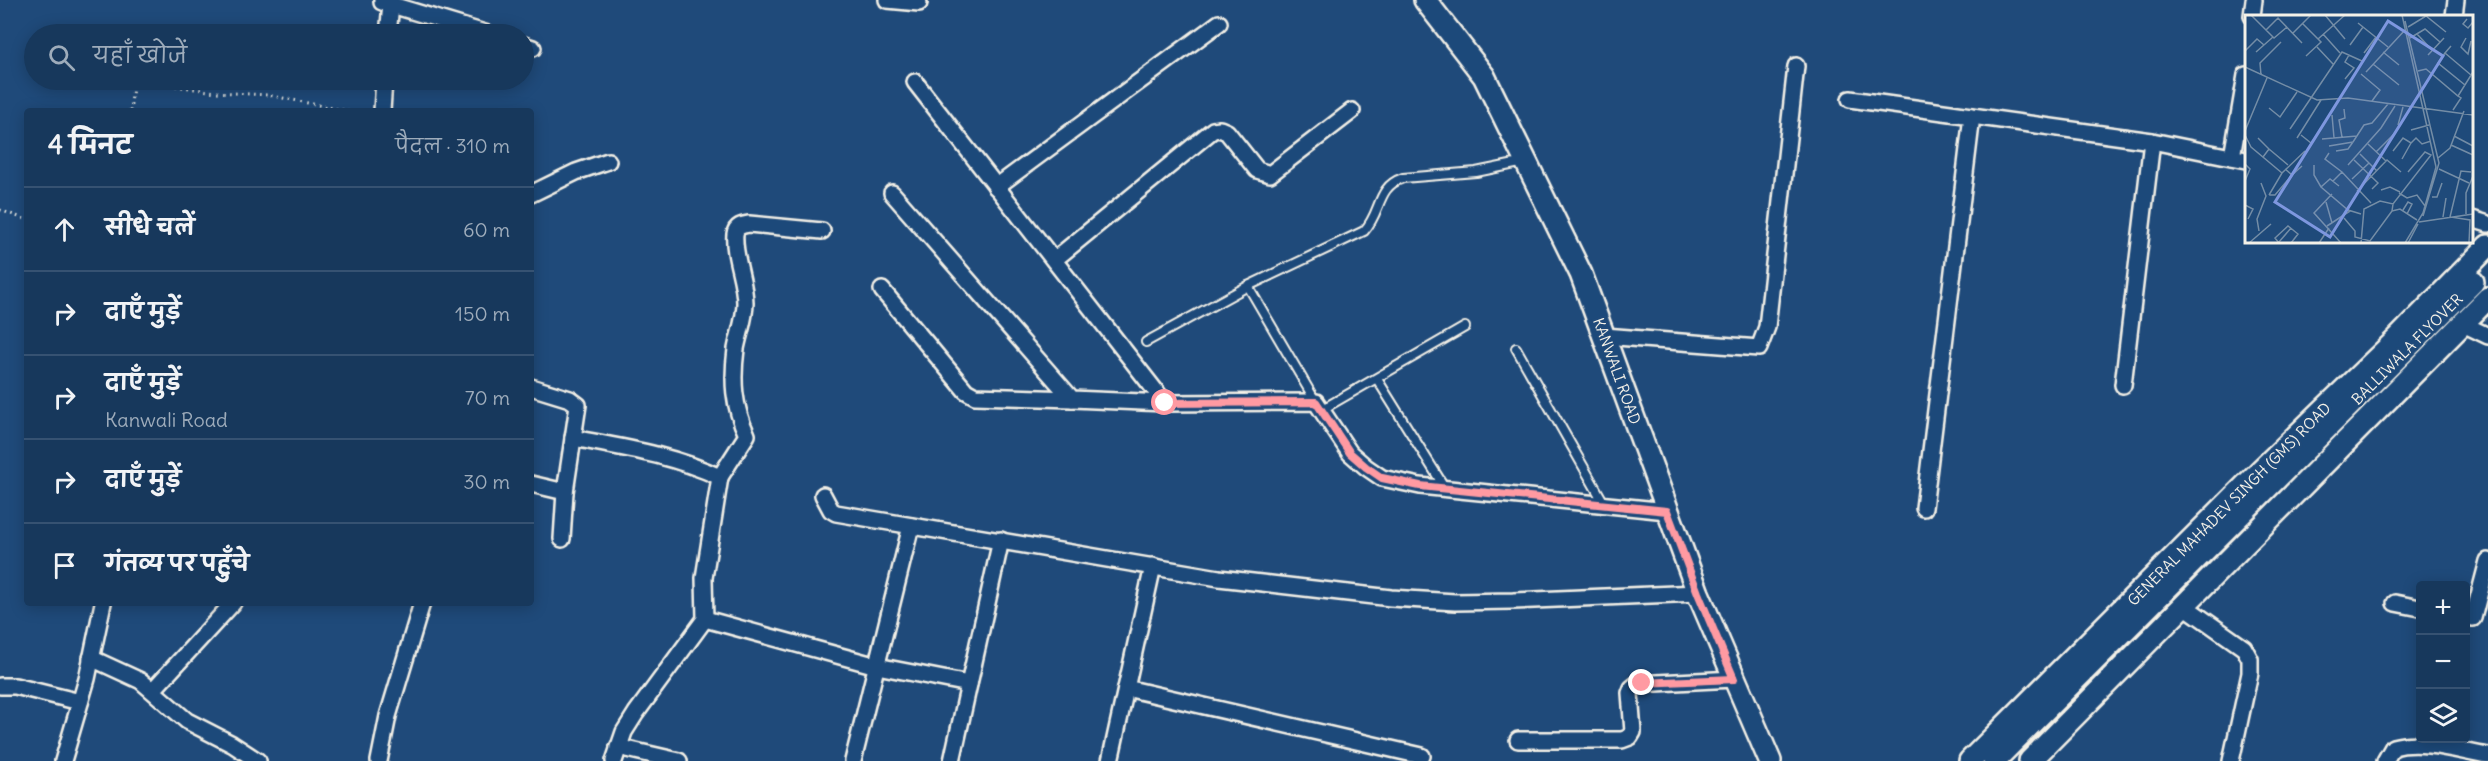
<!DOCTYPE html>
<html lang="hi">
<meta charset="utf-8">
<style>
body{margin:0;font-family:Delius,"Playpen Sans Deva",sans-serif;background:#244365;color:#f1f3f6}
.controls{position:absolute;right:18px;bottom:18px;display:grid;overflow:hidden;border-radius:6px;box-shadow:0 3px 15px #0003}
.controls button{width:54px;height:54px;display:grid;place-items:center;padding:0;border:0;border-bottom:2px solid #365272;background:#17385c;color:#f1f3f6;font:30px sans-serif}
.stop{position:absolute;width:18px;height:18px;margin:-14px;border:4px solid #ff9aa2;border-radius:50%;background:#fff}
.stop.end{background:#ff9aa2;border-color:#fff;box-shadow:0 2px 6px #0008}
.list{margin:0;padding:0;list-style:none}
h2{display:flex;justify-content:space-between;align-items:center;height:78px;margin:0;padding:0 24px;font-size:26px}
h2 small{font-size:20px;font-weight:400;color:#9eacbb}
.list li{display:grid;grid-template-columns:39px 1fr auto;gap:18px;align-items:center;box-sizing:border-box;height:84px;padding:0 24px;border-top:2px solid #365272}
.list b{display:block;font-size:22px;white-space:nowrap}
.list p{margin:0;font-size:20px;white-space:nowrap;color:#9eacbb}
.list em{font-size:20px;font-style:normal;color:#9eacbb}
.icon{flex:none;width:33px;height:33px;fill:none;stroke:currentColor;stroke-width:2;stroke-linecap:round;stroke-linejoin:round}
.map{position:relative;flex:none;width:2488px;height:761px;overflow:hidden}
.search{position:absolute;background:#17385c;box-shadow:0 3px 15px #0003;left:24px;top:24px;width:510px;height:66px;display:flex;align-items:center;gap:15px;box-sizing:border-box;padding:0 21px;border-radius:33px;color:#9eacbb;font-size:22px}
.panel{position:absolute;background:#17385c;box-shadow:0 3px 15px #0003;left:24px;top:108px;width:510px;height:498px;border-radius:6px}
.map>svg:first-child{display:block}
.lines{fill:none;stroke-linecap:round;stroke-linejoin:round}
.lane-casing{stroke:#f4f1e8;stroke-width:12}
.street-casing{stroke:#f4f1e8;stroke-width:20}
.secondary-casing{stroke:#f4f1e8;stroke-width:26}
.path{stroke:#f4f1e8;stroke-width:3;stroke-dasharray:1.5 4.5;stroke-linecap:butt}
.lane{stroke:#1f4a7a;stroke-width:8}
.street{stroke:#1f4a7a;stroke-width:15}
.secondary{stroke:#1f4a7a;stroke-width:21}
.route{stroke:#ff9aa2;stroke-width:8}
.labels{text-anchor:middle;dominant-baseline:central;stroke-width:4.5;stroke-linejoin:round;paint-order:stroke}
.street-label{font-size:15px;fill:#f4f1e8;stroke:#1f4a7a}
.inset-road{fill:none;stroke:#748da6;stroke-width:1.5}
.view{fill:#7e97df;fill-opacity:0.15;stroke:#7e97df;stroke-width:3}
.inset-edge{fill:none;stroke:#f4f1e8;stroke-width:3}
</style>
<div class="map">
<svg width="2488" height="761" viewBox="0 0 2488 761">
<rect width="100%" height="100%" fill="#1f4a7a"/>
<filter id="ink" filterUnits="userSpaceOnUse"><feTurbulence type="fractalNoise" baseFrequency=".0167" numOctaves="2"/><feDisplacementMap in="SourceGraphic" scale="12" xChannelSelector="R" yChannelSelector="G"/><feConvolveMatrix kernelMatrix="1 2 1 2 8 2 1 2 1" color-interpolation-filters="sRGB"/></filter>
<g filter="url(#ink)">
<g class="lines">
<g class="lane-casing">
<g id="lane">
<path d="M1248 286 1364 231C1382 212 1376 187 1403 178L1476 172 1525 162"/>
<path d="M1146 342 1248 286 1316 402"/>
<path d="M1516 348 1604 503"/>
<path d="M1377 379 1445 488"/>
<path d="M1321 410 1465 327"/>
</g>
</g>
<g class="street-casing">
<g id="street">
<path d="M382 0V2L488 34"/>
<path d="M887 0 919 3"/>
<path d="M2252 16 2254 0"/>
<path d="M2454 16 2456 0"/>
<path d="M388 34 391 5"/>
<path d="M524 45 533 48"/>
<path d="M915 82 1165 403"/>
<path d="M1850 99 2152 141 2246 160"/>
<path d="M382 111 384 80"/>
<path d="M2232 157 2246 75"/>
<path d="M996 187 1219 23"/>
<path d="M892 193 1072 399 1165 403 1316 402 1350 453 1366 467 1382 478 1420 486 1667 511"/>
<path d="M531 194 576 172 608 161"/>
<path d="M2472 219 2488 224"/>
<path d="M1054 260 1213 130 1220 129 1227 132 1257 170 1270 174 1352 111"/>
<path d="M882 290 966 391 975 396 1072 399"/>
<path d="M2463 324 2488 336"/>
<path d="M1604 336 1759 348 1767 327 1796 66"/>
<path d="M2123 385 2152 141"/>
<path d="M531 387 570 399 578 405 565 492 562 539"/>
<path d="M573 438C625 448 672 455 720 477L704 578 705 619 636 713 624 732 614 761"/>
<path d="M720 477 747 435C733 405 732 380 736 349 739 333 745 319 745 303 745 280 733 256 735 234 736 226 742 225 749 224L822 231"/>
<path d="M531 484 565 492"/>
<path d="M823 495 831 510 836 513 1219 578 1391 598 1455 602 1513 601 1698 593"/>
<path d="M1924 508 1972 116"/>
<path d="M2395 603 2420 608"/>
<path d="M2183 605 2244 648 2250 659V673L2231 761"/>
<path d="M2473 618 2488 561"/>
<path d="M705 619 877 666 969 684"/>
<path d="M91 658 141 681 187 721 232 744 258 761"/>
<path d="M0 686H15L80 702"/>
<path d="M1126 688 1422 756"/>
<path d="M153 690 233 603"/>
<path d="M1518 740H1622L1630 737 1633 732 1630 693 1632 688 1637 684 1734 679"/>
<path d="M618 747 679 761"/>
<path d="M63 761 87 679 103 603"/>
<path d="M379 761 388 716 422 603"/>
<path d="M853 761 911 526"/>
<path d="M952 761 1001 540"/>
<path d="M1110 761 1153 566"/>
<path d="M2385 761 2393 747C2423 739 2458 751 2488 756"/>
</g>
</g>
<g class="secondary-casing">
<g id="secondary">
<path d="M1425 0 1484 76 1581 274 1698 593 1770 761"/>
<path d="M1970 761 2261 470 2397 339 2488 246"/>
<path d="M1994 761 2473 282"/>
<path d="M2030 761 2488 298"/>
</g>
</g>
<g class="path">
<path d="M134 80 216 92 268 95 348 111"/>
<path d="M130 111 134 80"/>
<path d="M0 210 27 220"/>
</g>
<use href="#lane" class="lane"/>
<use href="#street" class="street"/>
<use href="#secondary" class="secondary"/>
</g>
</g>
<g class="lines" filter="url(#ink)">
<path class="route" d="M1165 403 1316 402 1350 453 1366 467 1382 478 1420 486 1667 511 1698 593 1734 679 1642 683"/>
</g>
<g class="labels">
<g class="street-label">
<text transform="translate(2407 349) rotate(-45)">BALLIWALA FLYOVER</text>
<text transform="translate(1617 371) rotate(70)">KANWALI ROAD</text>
<text transform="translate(2229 504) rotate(-45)">GENERAL MAHADEV SINGH (GMS) ROAD</text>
</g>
</g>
<g transform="translate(2245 15)">
<rect width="228" height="228" fill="#1f4a7a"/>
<path class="inset-road" d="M6 0 29 23 42 12M80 0 100 24M157 0 191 152 178 198 160 228M222 4 218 9 223 13 228 7M160 6 194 148 178 201M113 8 143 32M58 9 76 27 61 41M163 12 181 1 201 17M21 15 33 3 57 28M48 18 66 0M78 19 95 38M172 19 187 35M165 23 180 14 195 27M221 23 216 32 223 39 226 26M73 24 100 0M105 30 118 12M206 31 200 38 226 60M72 32 88 49M0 36 12 24 19 30M11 37 28 22M138 37 154 50M119 38 131 22M200 38 193 48 220 70M183 40 199 23M128 49 154 70M0 52 72 85 103 83 228 100M173 56 181 54 213 81 228 57M121 57 160 15M116 59 135 75 127 86M16 60 15 48 36 27M100 64 109 53 100 47 104 40M24 93 35 102 52 77M208 95 216 83 213 81M87 100 89 123M153 110 158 92M45 114 97 37 117 46M166 115 184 110M0 116 22 63M0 120 6 132 37 158M56 120 66 128 72 120M209 121 228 131M97 122 94 105 100 103 99 94M13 123 24 134 18 142M52 123 76 85M77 124 112 121M123 129 141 146M206 130 228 140M84 131 108 127 119 110 127 108 143 89M24 134 43 150M91 136 103 134 108 127M148 136 158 123 166 128 171 123 177 129 186 126M131 137 150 118M84 138 80 144 97 157M115 139 132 156M193 143 205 133 219 96M157 144 166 128M109 145 133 168 127 174M0 149 5 154 0 166M69 150V160L76 172M103 150 136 113 150 91M40 154 47 160 57 151M194 154 224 168M107 164 124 148M88 166 97 157 126 188M94 171 85 164 76 172 103 195 116 199M136 175 145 172 155 177M112 176 142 145 156 157M154 178 162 183 172 180 180 191M87 179 69 198 96 228M24 180 37 158 60 136M24 180H30L47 160M187 182H192L197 168M81 187 87 208M148 189 147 196 155 194 172 205M0 190 8 194 3 204M158 195 163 187 167 189 162 199M221 199V178L228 161M198 202 201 183M99 203 110 216V222L125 226 147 196M174 207 228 199M82 211 105 196M14 216 12 204 21 181 16 168M34 227 46 213M4 228 26 209M34 228 30 223 43 211 53 219 46 228M74 228 84 213M116 228 119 194 135 186 148 189 186 140 180 137 163 157M163 228 173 209M224 228 225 205 205 202 216 156 226 157"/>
<path class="view" d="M143 6 198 41 85 222 30 187Z"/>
<rect width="228" height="228" class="inset-edge"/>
</g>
</svg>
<div class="controls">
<button>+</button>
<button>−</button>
<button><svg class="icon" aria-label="layers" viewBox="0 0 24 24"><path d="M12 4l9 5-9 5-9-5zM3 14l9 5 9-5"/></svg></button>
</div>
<div class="stop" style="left:1165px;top:403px"></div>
<div class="stop end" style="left:1642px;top:683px"></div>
<div class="search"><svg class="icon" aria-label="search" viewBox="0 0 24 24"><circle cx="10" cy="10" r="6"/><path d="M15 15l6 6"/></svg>यहाँ खोजें</div>
<section class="panel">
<h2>4 मिनट<small>पैदल · 310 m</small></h2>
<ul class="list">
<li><svg class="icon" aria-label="ahead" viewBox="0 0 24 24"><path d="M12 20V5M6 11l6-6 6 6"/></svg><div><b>सीधे चलें</b></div><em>60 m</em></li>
<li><svg class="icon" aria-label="right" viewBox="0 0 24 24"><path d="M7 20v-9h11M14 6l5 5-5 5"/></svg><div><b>दाएँ मुड़ें</b></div><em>150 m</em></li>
<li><svg class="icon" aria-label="right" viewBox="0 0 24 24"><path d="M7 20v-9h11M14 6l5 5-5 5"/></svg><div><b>दाएँ मुड़ें</b><p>Kanwali Road</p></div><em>70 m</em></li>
<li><svg class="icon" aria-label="right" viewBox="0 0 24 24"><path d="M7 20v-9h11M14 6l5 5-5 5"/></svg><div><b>दाएँ मुड़ें</b></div><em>30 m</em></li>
<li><svg class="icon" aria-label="arrive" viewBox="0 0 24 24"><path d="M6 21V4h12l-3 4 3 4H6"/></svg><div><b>गंतव्य पर पहुँचे</b></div></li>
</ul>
</section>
</div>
